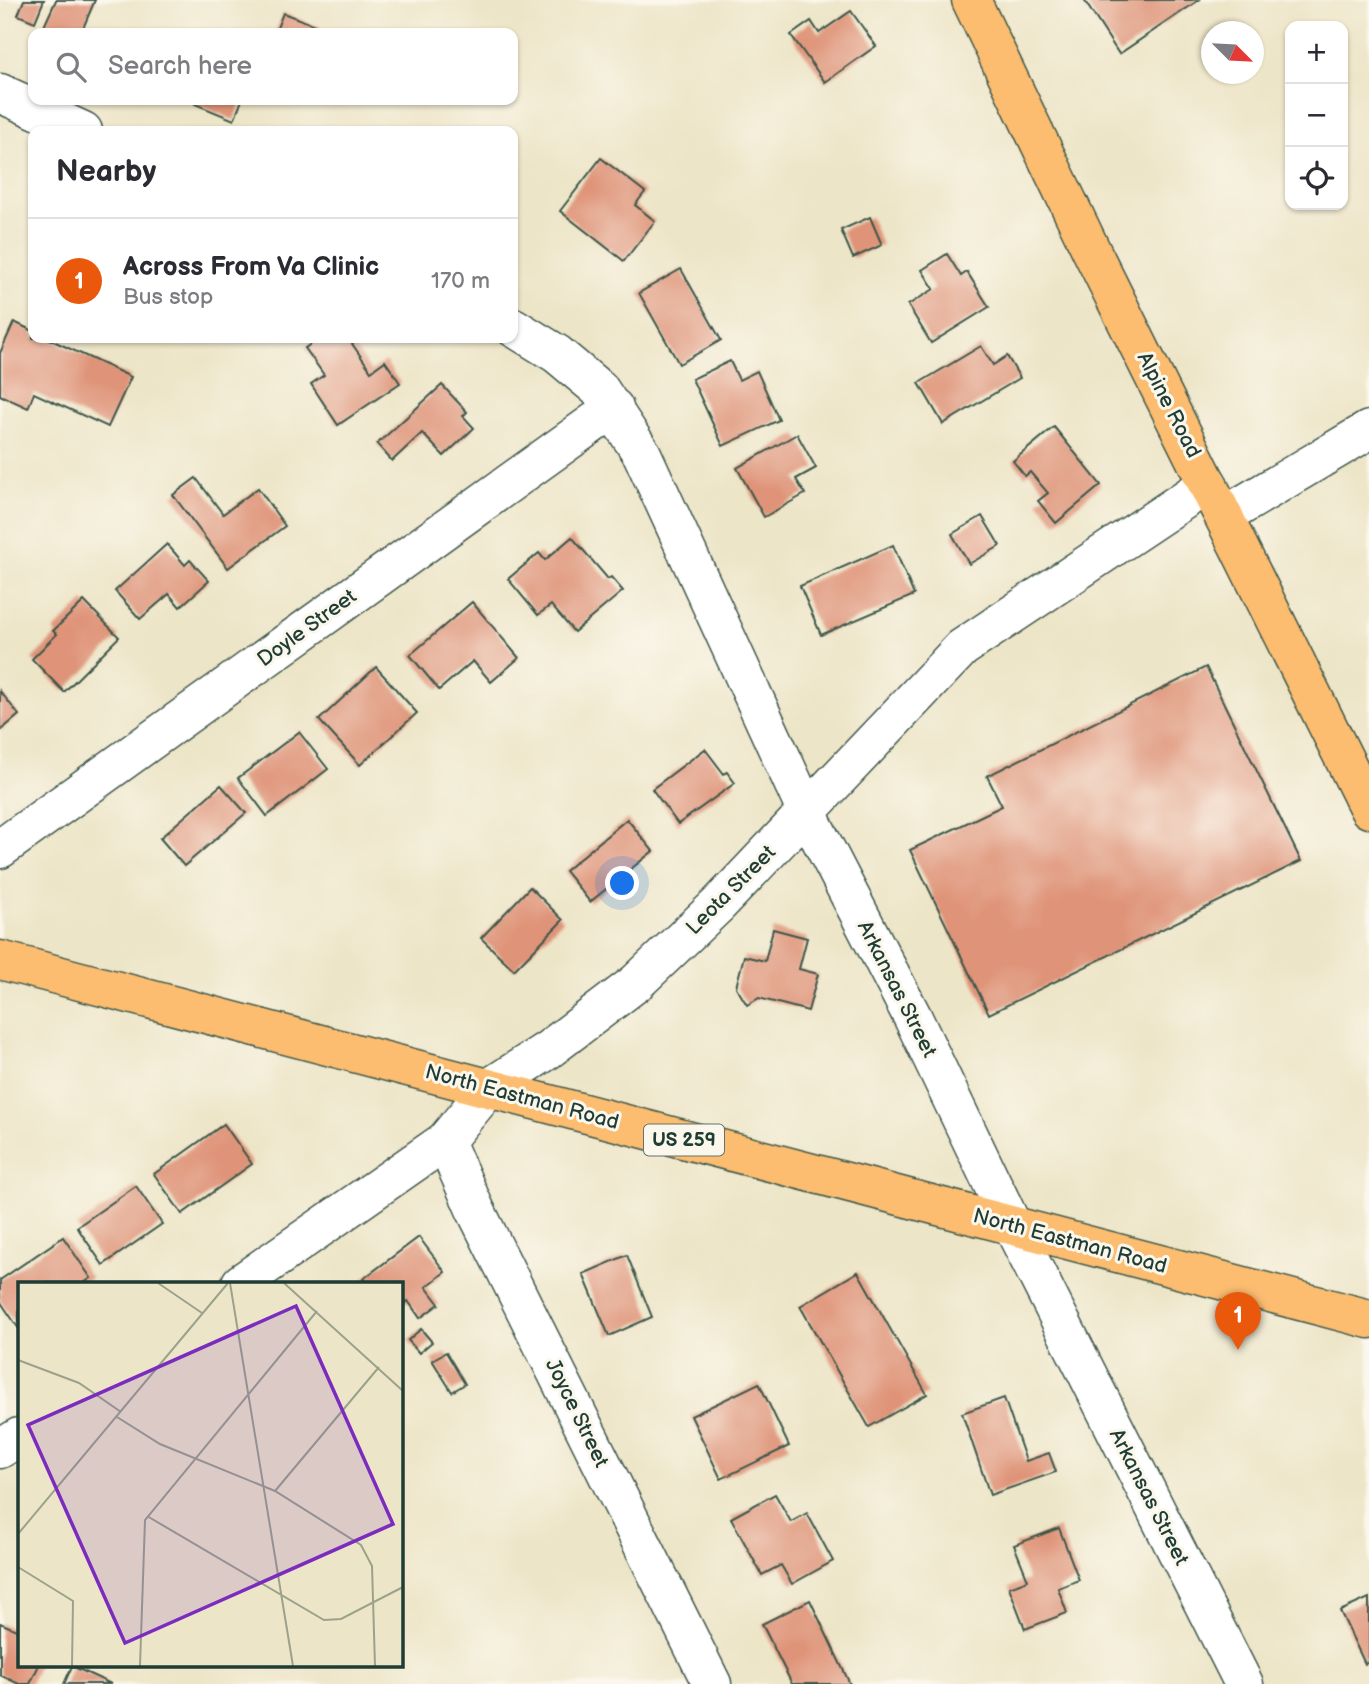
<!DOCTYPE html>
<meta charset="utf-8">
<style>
body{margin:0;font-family:"Balsamiq Sans",sans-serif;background:#f7f7f7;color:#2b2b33}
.controls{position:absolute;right:21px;top:21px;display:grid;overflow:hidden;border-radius:14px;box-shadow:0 2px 5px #0004}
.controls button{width:63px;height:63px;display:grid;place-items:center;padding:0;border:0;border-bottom:2px solid #e1e1e2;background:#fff;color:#2b2b33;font:35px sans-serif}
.compass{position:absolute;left:1201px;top:21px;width:63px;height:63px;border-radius:50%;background:#fff;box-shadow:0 2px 5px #0004;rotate:114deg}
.you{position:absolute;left:623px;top:884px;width:24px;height:24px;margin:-18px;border:5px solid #fff;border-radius:50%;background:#1a73e8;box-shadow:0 0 0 10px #1a73e833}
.badge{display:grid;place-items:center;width:46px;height:46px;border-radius:50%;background:#ea580c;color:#fff;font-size:23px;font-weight:700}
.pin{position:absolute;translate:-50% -58px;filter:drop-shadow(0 2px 4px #0008)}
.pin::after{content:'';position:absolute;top:37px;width:24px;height:21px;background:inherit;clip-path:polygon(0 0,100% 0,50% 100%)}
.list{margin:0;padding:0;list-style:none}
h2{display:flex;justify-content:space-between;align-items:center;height:91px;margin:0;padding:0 28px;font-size:30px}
h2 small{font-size:23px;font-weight:400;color:#7c7c81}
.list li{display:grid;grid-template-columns:46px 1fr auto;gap:21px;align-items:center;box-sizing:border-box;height:126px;padding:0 28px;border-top:2px solid #e1e1e2}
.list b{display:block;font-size:26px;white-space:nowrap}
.list p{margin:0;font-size:23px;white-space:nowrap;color:#7c7c81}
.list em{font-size:23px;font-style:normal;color:#7c7c81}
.icon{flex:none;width:38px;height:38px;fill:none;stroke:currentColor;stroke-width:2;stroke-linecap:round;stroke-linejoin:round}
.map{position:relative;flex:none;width:1369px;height:1684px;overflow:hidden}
.search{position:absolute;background:#fff;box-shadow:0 2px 5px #0004;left:28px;top:28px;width:490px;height:77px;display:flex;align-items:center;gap:18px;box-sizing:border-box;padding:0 24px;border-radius:14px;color:#7c7c81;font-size:26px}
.panel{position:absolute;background:#fff;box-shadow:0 2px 5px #0004;left:28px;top:126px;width:490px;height:217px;border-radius:14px}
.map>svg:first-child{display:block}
.building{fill:#df9479}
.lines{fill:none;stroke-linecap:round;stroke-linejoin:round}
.minor-casing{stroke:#3e564a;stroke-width:41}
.major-casing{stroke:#3e564a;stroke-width:41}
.minor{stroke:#fff;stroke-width:38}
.major{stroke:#fcbd6f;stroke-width:38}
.labels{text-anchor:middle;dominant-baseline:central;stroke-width:6;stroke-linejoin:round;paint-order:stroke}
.shield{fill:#fbf7ec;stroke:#61756b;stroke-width:2}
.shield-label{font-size:19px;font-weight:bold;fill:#1f3d34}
.street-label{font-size:21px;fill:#1f3d34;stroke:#fbf7ec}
.inset-road{fill:none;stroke:#9ba28c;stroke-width:2}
.view{fill:#7b2cbf;fill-opacity:0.15;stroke:#7b2cbf;stroke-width:3.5}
.inset-edge{fill:none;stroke:#1f3d34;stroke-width:3.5}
</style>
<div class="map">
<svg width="1369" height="1684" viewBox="0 0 1369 1684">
<rect width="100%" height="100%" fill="#fbf7ec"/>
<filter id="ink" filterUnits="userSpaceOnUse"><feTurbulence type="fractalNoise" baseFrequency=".0143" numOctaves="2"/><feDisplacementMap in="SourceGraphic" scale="14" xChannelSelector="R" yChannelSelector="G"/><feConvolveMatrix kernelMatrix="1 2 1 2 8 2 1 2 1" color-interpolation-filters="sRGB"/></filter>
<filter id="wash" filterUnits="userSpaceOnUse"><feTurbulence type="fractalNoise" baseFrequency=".00686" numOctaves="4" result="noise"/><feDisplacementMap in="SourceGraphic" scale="28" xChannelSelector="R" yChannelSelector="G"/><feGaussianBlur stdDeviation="1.57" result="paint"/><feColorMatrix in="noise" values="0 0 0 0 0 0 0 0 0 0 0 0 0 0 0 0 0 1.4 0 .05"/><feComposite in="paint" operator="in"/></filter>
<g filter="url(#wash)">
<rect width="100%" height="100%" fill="#ede5c7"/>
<g id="blocks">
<g class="building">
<path d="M24 0H44L35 22 18 15Z"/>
<path d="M56 0H95L81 33H41Z"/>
<path d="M1084 0H1199L1119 54Z"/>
<path d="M851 11 876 46 825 82 791 35 811 21 819 33Z"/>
<path d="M283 13 320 27 317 33H275Z"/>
<path d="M196 100H242L234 120 195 104Z"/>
<path d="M601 158 645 192 635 205 655 221 624 261 560 211Z"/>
<path d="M870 217 882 245 853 258 841 230Z"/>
<path d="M947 254 961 276 967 272 989 307 931 343 908 305 934 289 922 270Z"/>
<path d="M681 269 721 340 679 364 639 293Z"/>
<path d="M14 322 33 331V338H47L131 377 108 427 34 393 28 408 0 395V353Z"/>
<path d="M320 338H348L371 371 385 361 400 383 338 425 311 384 324 375 305 348Z"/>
<path d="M981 346 993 365 1007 356 1020 378 943 424 919 383Z"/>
<path d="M730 361 739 380 757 371 779 420 723 446 692 379Z"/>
<path d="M442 385 467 412 463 416 474 428 444 456 422 433 392 461 377 444Z"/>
<path d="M1054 427 1101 485 1056 523 1038 501 1048 493 1030 472 1025 476 1013 461Z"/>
<path d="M797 434 816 468 796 479 805 494 764 517 737 468Z"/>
<path d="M196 478 223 514 258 488 285 526 228 568 173 495Z"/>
<path d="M982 516 1000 546 969 564 952 534Z"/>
<path d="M572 537 608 579 611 577 623 591 574 632 551 605 538 615 508 579 539 553 545 560Z"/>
<path d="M167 544 185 565 190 560 209 581 180 607 169 594 140 619 115 591Z"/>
<path d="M893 545 914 595 821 635 800 586Z"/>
<path d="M84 601 119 637 64 692 32 659 57 634 53 631Z"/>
<path d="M472 602 519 658 491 682 473 661 439 690 410 655Z"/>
<path d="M376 667 417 713 360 765 319 720Z"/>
<path d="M1206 667 1301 861 989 1014 910 850 1002 806 987 776Z"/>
<path d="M0 691 19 715 0 731Z"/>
<path d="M299 732 328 769 267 816 238 778Z"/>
<path d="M705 749 724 774 727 772 735 783 678 824 652 789Z"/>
<path d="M221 785 246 813 184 866 160 838Z"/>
<path d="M627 819 653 851 590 902 565 871Z"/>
<path d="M530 887 563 920 514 970 481 938Z"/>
<path d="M773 929 807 938 799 969 818 974 808 1011 759 998 747 1005 736 987 744 956 765 961Z"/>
<path d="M224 1124 252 1164 182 1214 154 1174Z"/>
<path d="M136 1186 162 1224 103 1265 77 1227Z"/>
<path d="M63 1237 91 1278 84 1283H19V1329L0 1301V1280Z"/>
<path d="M419 1237 445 1272 426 1287 439 1304 420 1318 408 1301 401 1306V1283H366L363 1279Z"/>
<path d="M627 1255 652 1317 609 1336 583 1274Z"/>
<path d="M858 1272 927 1394 869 1427 800 1306Z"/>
<path d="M421 1329 432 1342 419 1353 408 1340Z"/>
<path d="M446 1352 465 1384 452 1392 432 1360Z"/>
<path d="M759 1383 789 1446 721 1479 691 1416Z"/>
<path d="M1004 1398 1026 1461 1049 1453 1056 1472 990 1495 962 1413Z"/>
<path d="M775 1494 791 1522 807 1513 833 1561 792 1584 781 1565 762 1575 731 1518Z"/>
<path d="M1059 1528 1079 1580 1058 1588 1067 1613 1025 1629 1009 1587 1028 1580 1014 1545Z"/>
<path d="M1369 1598V1662L1365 1664 1340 1611Z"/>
<path d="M810 1600 850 1684H792L762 1624Z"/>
<path d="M0 1623 19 1631V1665H39L30 1684H19L0 1675Z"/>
<path d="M72 1666 111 1684H64Z"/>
</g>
</g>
</g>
<g filter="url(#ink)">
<use href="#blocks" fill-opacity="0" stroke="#3e564a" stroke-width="2"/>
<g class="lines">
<g class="minor-casing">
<g id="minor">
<path d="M0 93 83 131"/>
<path d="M513 327 557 354 600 390 642 454 807 813 913 1018 1013 1227 1244 1684"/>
<path d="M1224 516 1369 430"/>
<path d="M0 849 614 408"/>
<path d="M445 1141 475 1209 712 1684"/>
<path d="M241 1283 445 1141 489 1088 548 1050 636 983 718 905 962 648 1208 484"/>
<path d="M0 1449 19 1437"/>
</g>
</g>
<g class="major-casing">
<g id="major">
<path d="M971 0 1092 252 1369 809"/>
<path d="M0 960 1369 1319"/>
</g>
</g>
<use href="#minor" class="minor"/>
<use href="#major" class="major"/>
</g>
</g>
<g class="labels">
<rect class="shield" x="644" y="1124.5" width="80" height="31" rx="5"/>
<g class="shield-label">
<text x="684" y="1140">US 259</text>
</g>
<g class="street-label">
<text transform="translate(1169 405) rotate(63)">Alpine Road</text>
<text transform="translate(307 628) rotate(-36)">Doyle Street</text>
<text transform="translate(731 890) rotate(-45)">Leota Street</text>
<text transform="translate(897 989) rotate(63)">Arkansas Street</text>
<text transform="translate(522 1097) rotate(15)">North Eastman Road</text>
<text transform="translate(1070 1241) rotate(15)">North Eastman Road</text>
<text transform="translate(577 1413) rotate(64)">Joyce Street</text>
<text transform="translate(1149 1497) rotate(63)">Arkansas Street</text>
</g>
</g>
<g transform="translate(18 1282)">
<rect width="385" height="385" fill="#ede5c7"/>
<path class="inset-road" d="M140 1 184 31M212 1 275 384M266 1 385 109M0 78 61 101 103 130M99 135 142 162 257 209 343 263 354 284 357 384M257 209 361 85M129 234 306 338 323 337 385 305M0 252 210 1M0 285 55 319 54 384M122 384 127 238 299 29"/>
<path class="view" d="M278 24 375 242 107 361 10 143Z"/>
<rect width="385" height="385" class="inset-edge"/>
</g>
</svg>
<div class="controls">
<button>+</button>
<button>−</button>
<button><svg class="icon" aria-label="locate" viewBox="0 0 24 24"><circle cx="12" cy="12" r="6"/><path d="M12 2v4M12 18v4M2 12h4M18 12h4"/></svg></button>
</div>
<svg class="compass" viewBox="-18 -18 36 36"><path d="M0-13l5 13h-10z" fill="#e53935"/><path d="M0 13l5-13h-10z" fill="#7c7c81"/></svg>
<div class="you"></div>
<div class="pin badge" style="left:1238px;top:1350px">1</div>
<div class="search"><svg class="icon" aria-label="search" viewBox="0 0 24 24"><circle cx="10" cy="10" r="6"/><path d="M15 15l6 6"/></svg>Search here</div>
<section class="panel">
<h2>Nearby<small></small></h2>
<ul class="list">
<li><span class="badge">1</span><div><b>Across From Va Clinic</b><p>Bus stop</p></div><em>170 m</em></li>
</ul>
</section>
</div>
